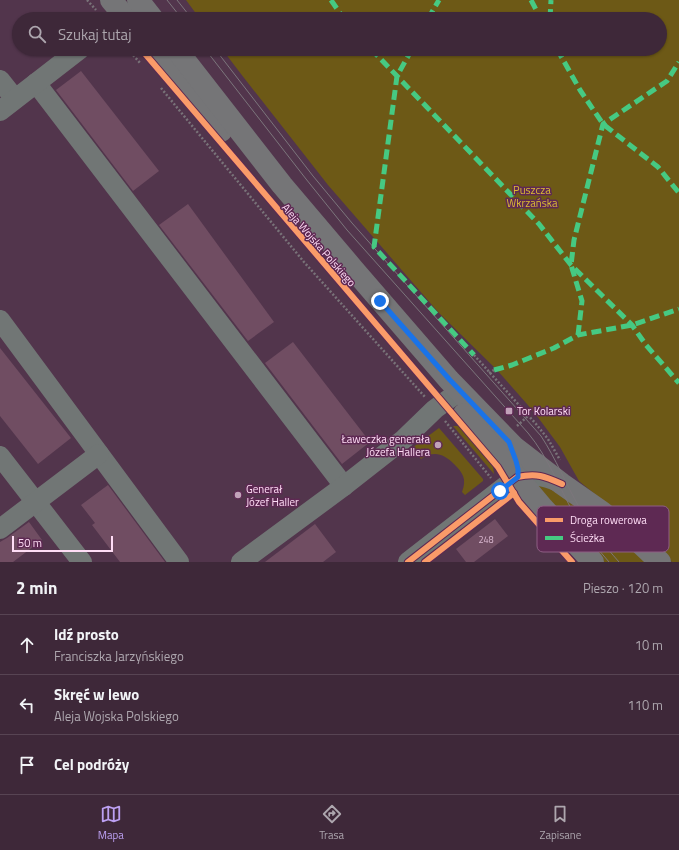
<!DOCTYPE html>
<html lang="pl">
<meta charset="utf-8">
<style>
body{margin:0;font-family:"Titillium Web",sans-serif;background:#453041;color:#f1f3f6}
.scale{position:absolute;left:12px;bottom:10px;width:101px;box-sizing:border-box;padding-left:4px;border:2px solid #ffddf6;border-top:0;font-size:11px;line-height:14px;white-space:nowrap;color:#ffddf6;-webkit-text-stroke:3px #5e2953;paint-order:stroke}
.stop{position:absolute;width:12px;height:12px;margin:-9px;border:3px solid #1a73e8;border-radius:50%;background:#fff}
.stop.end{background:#1a73e8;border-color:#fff;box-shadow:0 1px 4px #0008}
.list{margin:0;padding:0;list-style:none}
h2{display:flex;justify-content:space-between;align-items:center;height:52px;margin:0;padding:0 16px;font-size:17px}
h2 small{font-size:13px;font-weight:400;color:#ada6ae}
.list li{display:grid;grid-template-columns:26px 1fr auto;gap:12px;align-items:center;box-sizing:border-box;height:60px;padding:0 16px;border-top:1px solid #574453}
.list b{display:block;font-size:15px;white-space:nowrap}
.list p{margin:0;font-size:13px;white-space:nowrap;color:#ada6ae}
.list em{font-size:13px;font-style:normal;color:#ada6ae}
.icon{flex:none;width:22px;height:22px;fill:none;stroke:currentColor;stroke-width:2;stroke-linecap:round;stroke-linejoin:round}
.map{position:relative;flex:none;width:679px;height:562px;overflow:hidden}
.search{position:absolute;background:#3e2839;box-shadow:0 1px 3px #0004;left:12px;right:12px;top:12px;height:44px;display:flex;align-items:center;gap:10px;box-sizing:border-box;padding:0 14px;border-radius:22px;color:#ada6ae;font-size:15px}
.sheet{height:232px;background:#3e2839}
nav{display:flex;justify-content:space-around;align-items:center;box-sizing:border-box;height:56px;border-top:1px solid #574453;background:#3e2839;font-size:11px;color:#ada6ae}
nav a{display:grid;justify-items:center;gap:2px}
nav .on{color:#bca0f2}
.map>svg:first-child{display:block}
.green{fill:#6d5916}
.building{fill:#704d62}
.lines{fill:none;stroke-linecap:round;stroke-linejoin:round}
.path{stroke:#797379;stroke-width:2.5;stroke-dasharray:2 2;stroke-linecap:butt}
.minor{stroke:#717675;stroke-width:20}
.major{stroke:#757577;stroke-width:22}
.tram{stroke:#7c767c;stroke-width:1}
.quiet{stroke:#46c982;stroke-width:5;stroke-dasharray:10 5;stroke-linecap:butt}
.cycleway-casing{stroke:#5e2953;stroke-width:8}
.cycleway{stroke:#fa9b69;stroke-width:6}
.route{stroke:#1a73e8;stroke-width:5}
.poi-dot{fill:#c2a2ba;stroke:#5e2953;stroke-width:1.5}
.labels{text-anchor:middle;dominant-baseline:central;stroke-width:3;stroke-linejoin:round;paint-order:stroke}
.number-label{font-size:9px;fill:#dbb9d1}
.park-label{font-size:11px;fill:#dbbc32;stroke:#5e2953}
.street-label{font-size:11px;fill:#ffddf6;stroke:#5e2953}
.poi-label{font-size:11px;fill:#ffddf6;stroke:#5e2953;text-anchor:start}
.key{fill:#5e2953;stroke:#8e5f84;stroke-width:1}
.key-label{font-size:11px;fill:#ffddf6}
</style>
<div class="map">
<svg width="679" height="562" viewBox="0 0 679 562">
<rect width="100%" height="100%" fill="#52354c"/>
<g class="green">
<path d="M186 0H679V562H672L652 543 607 504 579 481 560 447 534 412 497 370 439 313 328 185 241 74 222 49H660V19H200Z"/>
<path d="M453 426H459L462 428 492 463 493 466 494 474Z"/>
<path d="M439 428 483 479V481L465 495 462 492C467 479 463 473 454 464 444 454 434 450 421 459L412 448Z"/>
<path d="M541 478 650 562H603L532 479Z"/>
</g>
<g class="building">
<path d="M81 71 159 171 133 191 56 90Z"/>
<path d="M188 204 274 322 248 341 159 225Z"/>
<path d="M293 342 370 442 342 464 265 363Z"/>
<path d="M0 348 71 438 38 464 0 416Z"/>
<path d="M108 485 165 562H120L92 525 95 523 81 505Z"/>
<path d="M495 519 508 536 474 562H466L456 549Z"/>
<path d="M29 522 42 540 13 562H0V542L7 538Z"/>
<path d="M315 524 336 552 323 562H265Z"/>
</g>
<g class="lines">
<g class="path">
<path d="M87 0 96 10"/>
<path d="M128 49 140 63"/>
<path d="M161 88 304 262 425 397"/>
<path d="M474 355 536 424 548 439 560 460"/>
<path d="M489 373 494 370"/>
<path d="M445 421 491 478"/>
<path d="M517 426 528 416"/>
</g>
<g class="minor">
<path d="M0 80 15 99"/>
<path d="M36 83 344 486"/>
<path d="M0 111 80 49"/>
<path d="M0 320 179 562"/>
<path d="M0 456 82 562"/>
<path d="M0 529 99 454"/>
<path d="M241 562 344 486 404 439 435 409 460 391"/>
<path d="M408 562 517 477C534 474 543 475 558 482"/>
</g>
<g class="major">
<path d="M111 0 127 19"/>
<path d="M138 0 153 19"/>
<path d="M153 49 221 131"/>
<path d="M176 49 282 185 354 270 449 380 514 447 562 484 602 512 641 544 660 562"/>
<path d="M464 414 543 508 593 562"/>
</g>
<g class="tram">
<path d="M167 0 182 19"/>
<path d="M177 0 192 19"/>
<path d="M205 49 306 179 347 230 528 433C548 457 559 487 574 514 584 532 596 547 609 562"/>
<path d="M215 49 313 176 352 223 541 436C556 459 566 484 579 507 590 527 604 545 619 562"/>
</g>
<g class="quiet">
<path d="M331 0 344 19"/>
<path d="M531 0 541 19"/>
<path d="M428 19 439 0"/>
<path d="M550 19 551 0"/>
<path d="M371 49 539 224 571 265 632 325 646 345 679 383"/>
<path d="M412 49 397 76 374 247 474 355"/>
<path d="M557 49 580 90 603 124 658 167 679 193"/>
<path d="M578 335 582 301 571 265 574 240 603 124 667 81 679 62"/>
<path d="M494 370 512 365 554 348 578 335 632 325 679 309"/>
</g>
<g class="cycleway-casing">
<g id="cycleway">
<path d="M141 49 498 467 519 502 572 562"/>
<path d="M408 562 517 477C537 473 544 476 562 484"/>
<path d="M425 562 514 493"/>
</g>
</g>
<use href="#cycleway" class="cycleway"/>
</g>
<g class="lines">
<path class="route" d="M380 301 450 380 509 442 516 461 518 469V477L500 491"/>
</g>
<g class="poi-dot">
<rect x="505" y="407" width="8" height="8" rx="2"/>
<circle cx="438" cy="445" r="4"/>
<circle cx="238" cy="495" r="4"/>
</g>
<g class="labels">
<g class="number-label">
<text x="486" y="539">248</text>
</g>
<g class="park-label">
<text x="532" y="190">Puszcza<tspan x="532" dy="13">Wkrzańska</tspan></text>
</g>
<g class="street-label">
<text transform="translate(319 245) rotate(49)">Aleja Wojska Polskiego</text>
</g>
<g class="poi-label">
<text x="517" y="411">Tor Kolarski</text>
<text x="430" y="439" text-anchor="end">Ławeczka generała<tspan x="430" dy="13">Józefa Hallera</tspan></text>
<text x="246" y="489">Generał<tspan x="246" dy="13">Józef Haller</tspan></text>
</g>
</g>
<rect x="537" y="506" width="132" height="46" rx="6" class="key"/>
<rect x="545" y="518" width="18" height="4" fill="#fa9b69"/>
<rect x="545" y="536" width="18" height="4" fill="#46c982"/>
<g class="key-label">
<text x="570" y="524">Droga rowerowa</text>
<text x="570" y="542">Ścieżka</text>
</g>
</svg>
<div class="scale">50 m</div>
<div class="stop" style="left:500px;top:491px"></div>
<div class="stop end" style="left:380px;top:301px"></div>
<div class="search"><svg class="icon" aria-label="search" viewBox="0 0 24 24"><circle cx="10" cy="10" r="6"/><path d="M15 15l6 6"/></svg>Szukaj tutaj</div>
</div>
<section class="sheet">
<h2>2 min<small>Pieszo · 120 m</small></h2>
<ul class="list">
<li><svg class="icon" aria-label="ahead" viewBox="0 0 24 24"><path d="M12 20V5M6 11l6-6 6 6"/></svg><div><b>Idź prosto</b><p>Franciszka Jarzyńskiego</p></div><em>10 m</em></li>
<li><svg class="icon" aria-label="left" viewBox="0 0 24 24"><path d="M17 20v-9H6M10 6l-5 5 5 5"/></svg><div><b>Skręć w lewo</b><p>Aleja Wojska Polskiego</p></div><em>110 m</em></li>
<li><svg class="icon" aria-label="arrive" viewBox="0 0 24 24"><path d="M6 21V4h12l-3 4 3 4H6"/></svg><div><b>Cel podróży</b></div></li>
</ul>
</section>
<nav>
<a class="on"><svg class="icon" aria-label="map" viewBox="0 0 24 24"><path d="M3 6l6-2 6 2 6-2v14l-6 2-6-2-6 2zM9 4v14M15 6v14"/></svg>Mapa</a>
<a><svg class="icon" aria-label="directions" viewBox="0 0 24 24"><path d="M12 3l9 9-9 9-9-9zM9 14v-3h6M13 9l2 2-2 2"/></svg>Trasa</a>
<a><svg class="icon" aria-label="saved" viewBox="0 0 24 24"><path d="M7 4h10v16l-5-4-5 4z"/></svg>Zapisane</a>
</nav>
